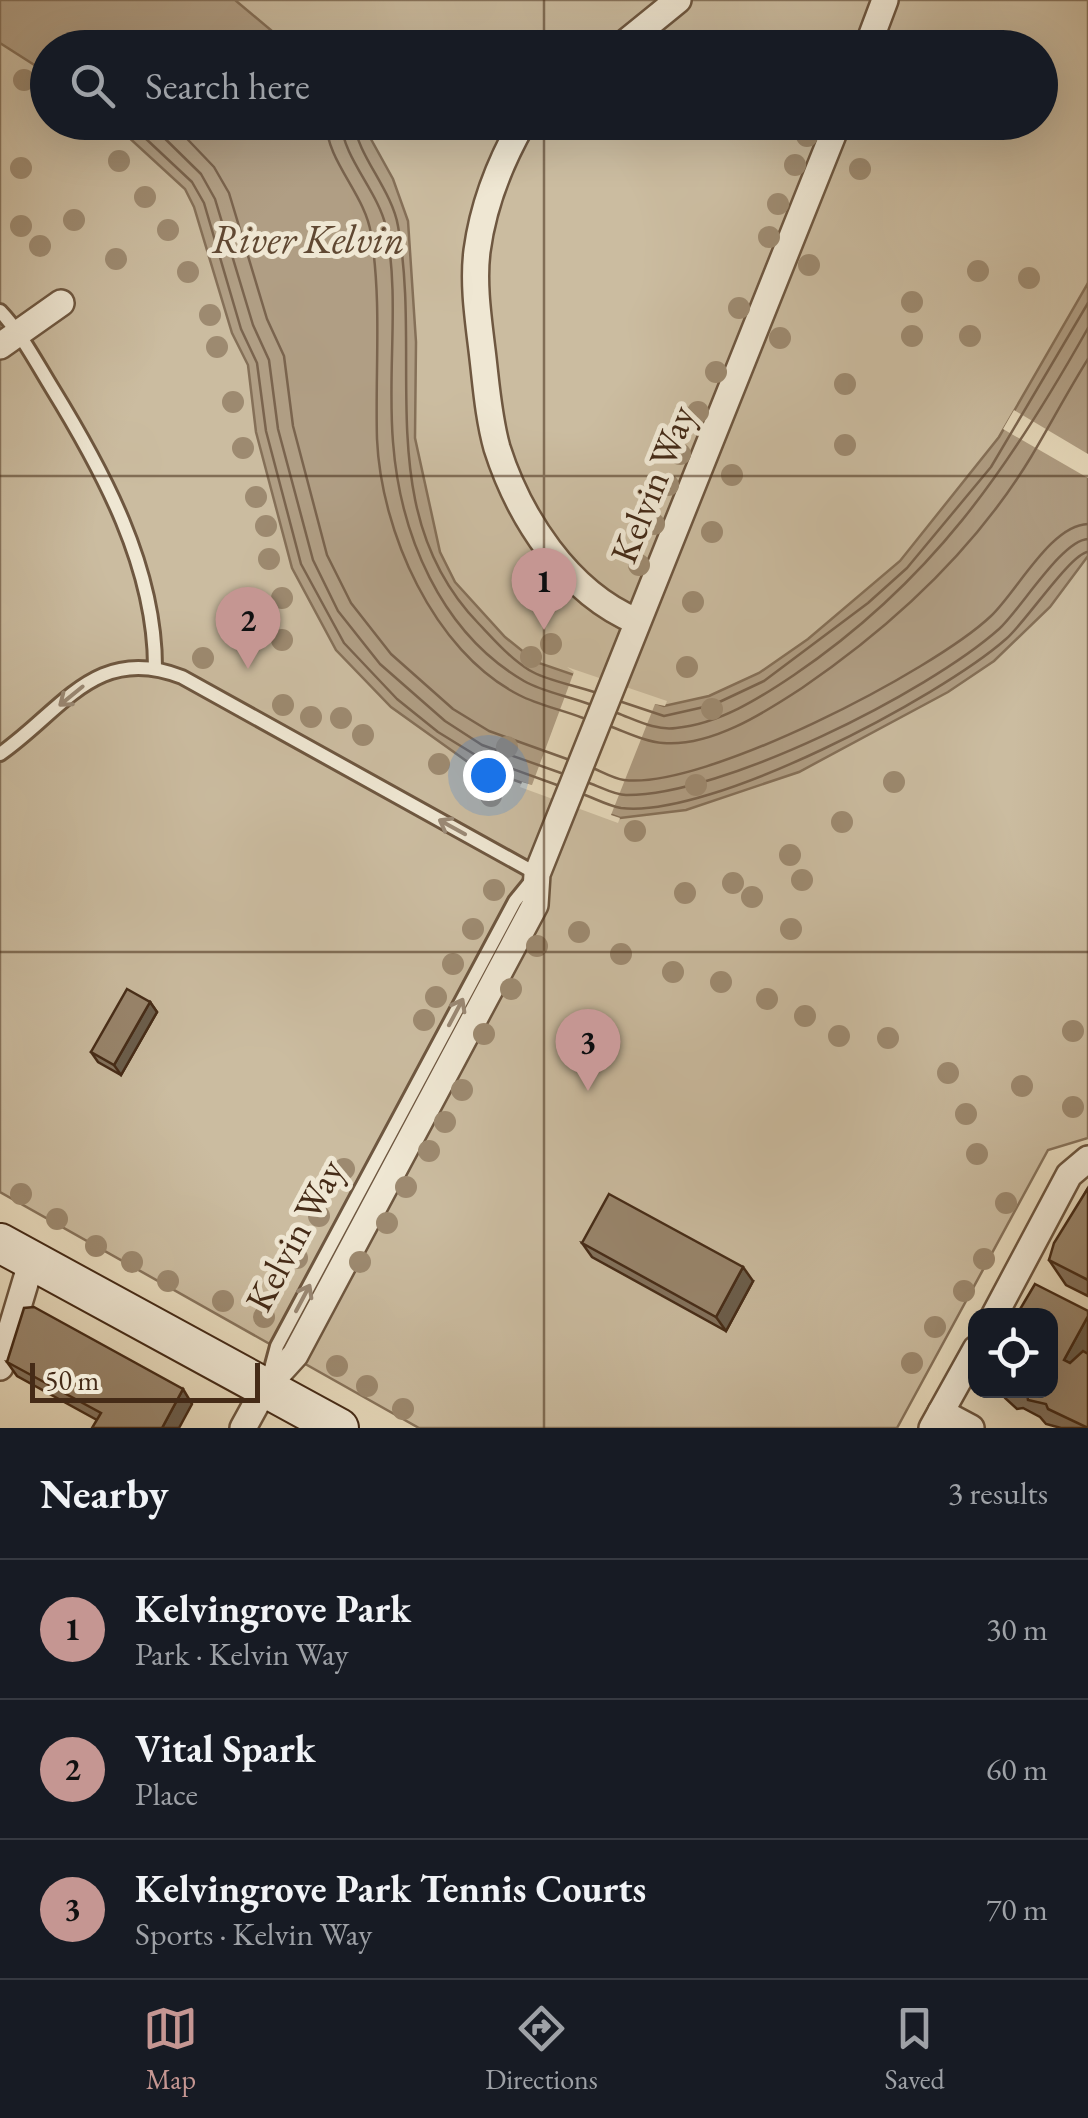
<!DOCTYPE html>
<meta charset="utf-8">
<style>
body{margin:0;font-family:"EB Garamond",serif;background:#242831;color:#f1f3f6}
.controls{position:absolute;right:30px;bottom:30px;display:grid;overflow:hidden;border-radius:20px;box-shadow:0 10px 40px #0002}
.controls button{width:90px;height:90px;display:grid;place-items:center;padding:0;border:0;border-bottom:2px solid #363941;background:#171b24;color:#f1f3f6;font:50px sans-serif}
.scale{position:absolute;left:30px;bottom:25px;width:230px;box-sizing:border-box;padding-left:10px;border:5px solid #452b17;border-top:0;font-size:28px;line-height:35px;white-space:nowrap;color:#452b17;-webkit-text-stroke:8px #efe7d3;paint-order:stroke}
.you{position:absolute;left:488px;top:775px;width:35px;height:35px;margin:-25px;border:8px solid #fff;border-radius:50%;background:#1a73e8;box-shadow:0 0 0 15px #1a73e833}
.badge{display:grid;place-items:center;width:65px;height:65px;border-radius:50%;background:#c59692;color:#111;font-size:32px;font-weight:700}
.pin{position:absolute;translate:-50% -82px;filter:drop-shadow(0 2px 5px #0008)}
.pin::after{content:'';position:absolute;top:52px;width:35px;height:30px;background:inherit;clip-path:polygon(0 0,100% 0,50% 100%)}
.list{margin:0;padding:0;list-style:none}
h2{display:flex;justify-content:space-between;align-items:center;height:130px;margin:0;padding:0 40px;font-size:42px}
h2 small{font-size:32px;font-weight:400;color:#9ea1a6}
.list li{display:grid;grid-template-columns:65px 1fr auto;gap:30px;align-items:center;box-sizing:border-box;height:140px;padding:0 40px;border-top:2px solid #363941}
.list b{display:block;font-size:38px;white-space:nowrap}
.list p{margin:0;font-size:32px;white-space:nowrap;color:#9ea1a6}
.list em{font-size:32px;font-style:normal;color:#9ea1a6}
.icon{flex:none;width:55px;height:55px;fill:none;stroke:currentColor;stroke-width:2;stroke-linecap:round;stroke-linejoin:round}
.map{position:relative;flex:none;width:1088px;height:1428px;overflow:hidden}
.search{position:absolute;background:#171b24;box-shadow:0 10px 40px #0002;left:30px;right:30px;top:30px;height:110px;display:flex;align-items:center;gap:25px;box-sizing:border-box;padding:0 35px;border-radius:55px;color:#9ea1a6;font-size:38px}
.sheet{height:550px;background:#171b24}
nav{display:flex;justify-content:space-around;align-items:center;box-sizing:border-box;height:140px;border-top:2px solid #363941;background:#171b24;font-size:28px;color:#9ea1a6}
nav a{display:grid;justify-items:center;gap:5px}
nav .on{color:#c59692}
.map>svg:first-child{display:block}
.green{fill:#cbbca0;stroke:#88745c;stroke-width:2.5;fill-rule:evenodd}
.water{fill:#b09e84;stroke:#857058;stroke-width:2.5}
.pier{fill:#e7dabc}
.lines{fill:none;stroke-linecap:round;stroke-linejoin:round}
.shore{stroke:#7a644e;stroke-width:2.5}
.lane-casing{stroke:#6e5740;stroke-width:18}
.street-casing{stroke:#6e5740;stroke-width:30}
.secondary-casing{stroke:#452b17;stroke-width:42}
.lane{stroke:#efe7d3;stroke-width:12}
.street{stroke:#efe7d3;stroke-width:25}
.secondary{stroke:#efe7d3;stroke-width:38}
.tree{fill:#9d8a70}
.wall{fill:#84735e;stroke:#452b17;stroke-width:2.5}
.shaded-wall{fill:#6b5e4c;stroke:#452b17;stroke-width:2.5}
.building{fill:#99866d;stroke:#452b17;stroke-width:2.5}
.oneway{stroke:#9a8975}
.grid{fill:none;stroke:#452b17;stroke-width:2.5;stroke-opacity:0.55}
.labels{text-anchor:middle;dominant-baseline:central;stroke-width:10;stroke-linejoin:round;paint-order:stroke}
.street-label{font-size:38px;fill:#452b17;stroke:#efe7d3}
.water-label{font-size:40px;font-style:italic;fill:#604832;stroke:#efe7d3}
</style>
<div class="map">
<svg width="1088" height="1428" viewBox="0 0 1088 1428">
<rect width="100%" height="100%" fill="#e7dabc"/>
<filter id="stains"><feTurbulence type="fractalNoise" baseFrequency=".002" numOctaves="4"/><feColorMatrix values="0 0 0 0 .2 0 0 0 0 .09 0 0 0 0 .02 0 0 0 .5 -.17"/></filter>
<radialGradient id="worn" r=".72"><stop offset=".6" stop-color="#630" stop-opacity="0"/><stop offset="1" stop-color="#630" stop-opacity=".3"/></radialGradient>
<path class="green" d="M0 0H1088V1138L1048 1150 897 1428H419L0 1192ZM48 48H1040V122H48Z"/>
<g class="water">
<path d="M0 0H235L291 47 48 48 47 73 0 43Z"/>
<path d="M113 123H362L393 179 408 221 416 342 415 438 440 552 455 582 505 637 536 662 664 706 709 696 759 673 808 639 900 561 999 437 1088 283V556L1050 607 994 661 948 692 799 772 686 810 620 818 472 765 391 707 336 650 292 568 256 432 248 365 232 333 194 207 185 189Z"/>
</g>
<g class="pier">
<path d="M1014 410 1088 454V478L1003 429Z"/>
<path d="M567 667 667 701 665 706 655 704 611 815 620 818 618 823 520 787 522 782 532 785 574 672Z"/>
</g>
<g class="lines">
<g class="shore">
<path d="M128 122 192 182 204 203 241 329 257 363 266 431 301 564 344 643 397 699 438 732 477 756 557 785"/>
<path d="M148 122 201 174 215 199 253 325 269 360 278 429 313 560 338 611 380 664 445 721 482 745 561 773"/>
<path d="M171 122 214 167 229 193 267 319 284 356 293 426 327 555 351 603 391 654 453 709 489 731 567 759"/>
<path d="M326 122C327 162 365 194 371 234 382 302 375 371 377 439 381 531 433 651 519 695 538 705 563 710 583 718"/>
<path d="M341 122C343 158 378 191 386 227 400 298 387 371 393 442 400 534 440 632 524 681 543 692 568 696 589 704"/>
<path d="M354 122C357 155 392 190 398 226 423 363 371 513 479 624 494 640 510 658 529 670 547 681 574 685 594 692"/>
<path d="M622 702 664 716 713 705 764 681 868 603 907 568 991 467 1088 303"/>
<path d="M617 713C636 720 656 731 676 728 719 724 760 698 794 675 931 582 1008 470 1088 328"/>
<path d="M612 727C628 733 646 742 663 743 711 747 764 713 802 688 891 627 974 551 1031 457 1050 425 1068 391 1088 359"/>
<path d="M595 769C604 773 615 779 624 780 703 790 933 671 991 616 1018 590 1051 525 1088 524"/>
<path d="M589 783C601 787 614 795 626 795 722 796 927 693 999 629 1021 609 1062 540 1088 539"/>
<path d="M585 795C596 799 609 806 621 808 710 819 939 698 1006 639 1025 623 1071 553 1088 552"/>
</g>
<g class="lane-casing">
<g id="lane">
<path d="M0 311C21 333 36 362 52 388 103 471 155 567 155 667"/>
<path d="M0 754C62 711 96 643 182 677L537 874 515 901 277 1346 269 1376"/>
</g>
</g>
<g class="street-casing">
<g id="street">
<path d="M619 48 678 0"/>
<path d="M867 48 885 0"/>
<path d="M523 122C500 162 483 206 477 251 473 283 478 317 482 350 486 382 488 416 497 448 519 517 567 592 636 621"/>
<path d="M0 346 61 303"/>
<path d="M994 1316 1069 1175 1088 1159"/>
<path d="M0 1367 32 1260"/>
<path d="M941 1412 971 1428"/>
<path d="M243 1428 265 1388 295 1355 535 905 537 874 838 122"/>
<path d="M932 1428 976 1349"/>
</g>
</g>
<g class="secondary-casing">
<path id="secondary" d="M0 1243 339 1428"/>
</g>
<use href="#lane" class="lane"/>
<use href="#street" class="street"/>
<use href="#secondary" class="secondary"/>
</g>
<g class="tree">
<circle cx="24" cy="80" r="11"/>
<circle cx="807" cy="136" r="11"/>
<circle cx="119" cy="161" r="11"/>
<circle cx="795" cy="165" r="11"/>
<circle cx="21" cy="168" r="11"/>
<circle cx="860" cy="169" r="11"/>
<circle cx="145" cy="197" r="11"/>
<circle cx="778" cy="204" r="11"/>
<circle cx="74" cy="220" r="11"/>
<circle cx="21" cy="226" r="11"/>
<circle cx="168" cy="230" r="11"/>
<circle cx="769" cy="237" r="11"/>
<circle cx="40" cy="246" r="11"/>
<circle cx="116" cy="259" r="11"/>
<circle cx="809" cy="265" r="11"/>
<circle cx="978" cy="271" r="11"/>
<circle cx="188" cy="272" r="11"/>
<circle cx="1029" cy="278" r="11"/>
<circle cx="912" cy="302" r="11"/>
<circle cx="739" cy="308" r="11"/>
<circle cx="210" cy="315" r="11"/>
<circle cx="912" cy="336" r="11"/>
<circle cx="970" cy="336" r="11"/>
<circle cx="780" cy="338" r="11"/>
<circle cx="217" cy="347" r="11"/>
<circle cx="716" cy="372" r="11"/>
<circle cx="845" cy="384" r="11"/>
<circle cx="233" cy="402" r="11"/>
<circle cx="698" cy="412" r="11"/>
<circle cx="845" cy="445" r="11"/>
<circle cx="243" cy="448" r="11"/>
<circle cx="680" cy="454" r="11"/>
<circle cx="732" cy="475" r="11"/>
<circle cx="668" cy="485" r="11"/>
<circle cx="256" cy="497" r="11"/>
<circle cx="654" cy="524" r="11"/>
<circle cx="266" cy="526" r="11"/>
<circle cx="712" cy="532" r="11"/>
<circle cx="269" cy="559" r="11"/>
<circle cx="639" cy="565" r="11"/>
<circle cx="282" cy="598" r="11"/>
<circle cx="693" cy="602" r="11"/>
<circle cx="282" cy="640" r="11"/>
<circle cx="551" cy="644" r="11"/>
<circle cx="531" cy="657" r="11"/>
<circle cx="203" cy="658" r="11"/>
<circle cx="687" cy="667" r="11"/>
<circle cx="283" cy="705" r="11"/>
<circle cx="712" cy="709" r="11"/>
<circle cx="311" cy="717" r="11"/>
<circle cx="341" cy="718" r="11"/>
<circle cx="363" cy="735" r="11"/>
<circle cx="507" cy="747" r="11"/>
<circle cx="439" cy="764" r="11"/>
<circle cx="894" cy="782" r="11"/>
<circle cx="696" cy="785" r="11"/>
<circle cx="491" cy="796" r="11"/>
<circle cx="842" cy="822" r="11"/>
<circle cx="635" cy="831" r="11"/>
<circle cx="790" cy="855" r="11"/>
<circle cx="802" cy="880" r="11"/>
<circle cx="733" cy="883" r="11"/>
<circle cx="494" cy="890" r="11"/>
<circle cx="685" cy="893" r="11"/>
<circle cx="752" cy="897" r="11"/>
<circle cx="473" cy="929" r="11"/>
<circle cx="791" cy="929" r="11"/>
<circle cx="579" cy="932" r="11"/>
<circle cx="537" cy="946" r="11"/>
<circle cx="621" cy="954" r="11"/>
<circle cx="453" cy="964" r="11"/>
<circle cx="673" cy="972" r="11"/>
<circle cx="721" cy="982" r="11"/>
<circle cx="511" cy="989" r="11"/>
<circle cx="436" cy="997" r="11"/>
<circle cx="767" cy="999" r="11"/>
<circle cx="805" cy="1016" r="11"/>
<circle cx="424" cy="1020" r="11"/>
<circle cx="1073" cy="1031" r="11"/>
<circle cx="484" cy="1034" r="11"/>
<circle cx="839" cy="1036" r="11"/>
<circle cx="888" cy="1038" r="11"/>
<circle cx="948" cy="1073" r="11"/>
<circle cx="1022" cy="1086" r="11"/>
<circle cx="462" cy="1090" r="11"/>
<circle cx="1073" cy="1107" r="11"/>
<circle cx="966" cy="1114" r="11"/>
<circle cx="445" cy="1122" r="11"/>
<circle cx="429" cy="1151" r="11"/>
<circle cx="977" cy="1154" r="11"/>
<circle cx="344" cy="1169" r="11"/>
<circle cx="406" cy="1187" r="11"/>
<circle cx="21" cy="1194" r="11"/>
<circle cx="1006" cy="1203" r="11"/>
<circle cx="319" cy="1216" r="11"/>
<circle cx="57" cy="1219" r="11"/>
<circle cx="387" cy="1223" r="11"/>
<circle cx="96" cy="1246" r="11"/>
<circle cx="297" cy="1258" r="11"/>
<circle cx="984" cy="1259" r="11"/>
<circle cx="132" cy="1262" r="11"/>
<circle cx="360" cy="1262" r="11"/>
<circle cx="168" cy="1281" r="11"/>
<circle cx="964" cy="1291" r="11"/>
<circle cx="223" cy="1301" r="11"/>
<circle cx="264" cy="1317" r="11"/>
<circle cx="935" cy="1327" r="11"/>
<circle cx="912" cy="1363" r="11"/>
<circle cx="337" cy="1366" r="11"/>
<circle cx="367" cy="1386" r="11"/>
<circle cx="403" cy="1409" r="11"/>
</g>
<g class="wall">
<path d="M150 1002 157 1012 121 1075 98 1062 91 1052Z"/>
<path d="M1088 1188V1296L1066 1285 1049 1260Z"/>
<path d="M582 1243 753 1281 726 1331 592 1257Z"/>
<path d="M7 1362 192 1404 97 1420 17 1376Z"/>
<path d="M1000 1390H1050L1088 1428H1061L1046 1424 1040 1417 1023 1408 1017 1409 1005 1398Z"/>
</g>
<g class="shaded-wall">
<path d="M150 1002 157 1012 121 1075 114 1065Z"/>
<path d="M743 1267 753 1281 726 1331 716 1317Z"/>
<path d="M1088 1316V1372L1064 1360Z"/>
<path d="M183 1389 192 1404 179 1428H162Z"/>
</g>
<g class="building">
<path d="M127 989 150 1002 114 1065 91 1052Z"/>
<path d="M1088 1188V1280L1049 1260 1054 1243Z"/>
<path d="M609 1194 743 1267 716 1317 582 1243Z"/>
<path d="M1035 1284 1088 1311V1316L1064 1360 1070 1363 1083 1351 1088 1354V1428L1048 1409 1046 1404 1028 1400 1027 1394 1020 1390H1050V1316H1016Z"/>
<path d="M34 1307 183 1389 162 1428H92L101 1413 7 1362 24 1308Z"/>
</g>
<defs><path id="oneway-shaft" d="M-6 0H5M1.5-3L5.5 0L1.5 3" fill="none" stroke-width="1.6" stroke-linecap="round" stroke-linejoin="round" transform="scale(2.5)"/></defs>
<g class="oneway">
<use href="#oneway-shaft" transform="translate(71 696) rotate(141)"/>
<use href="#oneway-shaft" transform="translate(452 827) rotate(-151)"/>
<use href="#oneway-shaft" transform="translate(456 1012) rotate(-62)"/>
<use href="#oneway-shaft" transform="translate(303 1298) rotate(-62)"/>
</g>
<path class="grid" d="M544 0V48M544 122V1428M0 476H1088M0 952H1088"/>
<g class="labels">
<g class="street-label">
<text transform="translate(652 484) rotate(-68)">Kelvin Way</text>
<text transform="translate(294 1235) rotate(-62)">Kelvin Way</text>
</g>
<g class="water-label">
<text x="308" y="239">River Kelvin</text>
</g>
</g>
<rect width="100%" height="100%" filter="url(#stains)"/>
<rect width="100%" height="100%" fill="url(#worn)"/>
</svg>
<div class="controls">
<button><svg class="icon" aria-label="locate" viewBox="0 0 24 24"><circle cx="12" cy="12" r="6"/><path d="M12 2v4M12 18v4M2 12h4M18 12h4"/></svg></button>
</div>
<div class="scale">50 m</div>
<div class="you"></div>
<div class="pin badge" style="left:544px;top:630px">1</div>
<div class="pin badge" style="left:248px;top:669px">2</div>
<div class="pin badge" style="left:588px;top:1091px">3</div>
<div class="search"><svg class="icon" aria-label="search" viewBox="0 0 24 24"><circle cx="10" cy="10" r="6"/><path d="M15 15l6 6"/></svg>Search here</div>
</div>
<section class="sheet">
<h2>Nearby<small>3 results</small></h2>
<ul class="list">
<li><span class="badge">1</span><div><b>Kelvingrove Park</b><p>Park · Kelvin Way</p></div><em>30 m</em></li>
<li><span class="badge">2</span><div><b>Vital Spark</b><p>Place</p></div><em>60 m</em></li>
<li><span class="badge">3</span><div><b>Kelvingrove Park Tennis Courts</b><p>Sports · Kelvin Way</p></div><em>70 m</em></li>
</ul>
</section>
<nav>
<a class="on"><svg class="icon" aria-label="map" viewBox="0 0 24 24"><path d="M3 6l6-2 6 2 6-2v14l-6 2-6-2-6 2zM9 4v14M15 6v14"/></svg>Map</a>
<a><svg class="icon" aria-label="directions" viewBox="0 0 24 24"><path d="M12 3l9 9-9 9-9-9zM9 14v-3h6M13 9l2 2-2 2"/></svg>Directions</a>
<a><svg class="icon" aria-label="saved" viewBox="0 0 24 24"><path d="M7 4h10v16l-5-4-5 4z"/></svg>Saved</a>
</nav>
